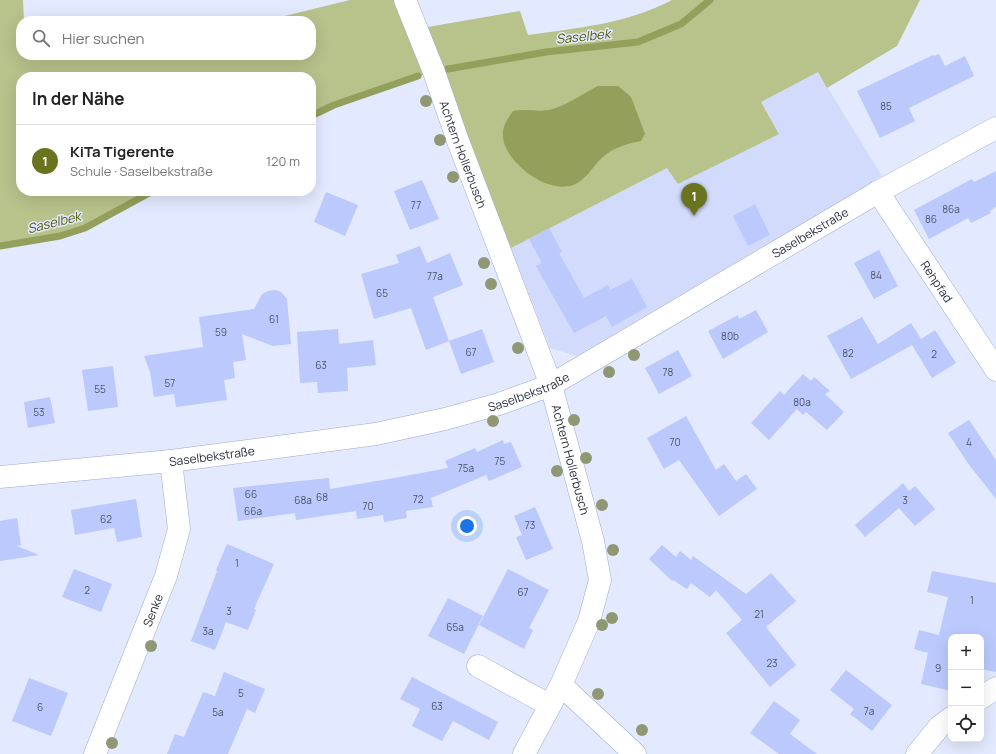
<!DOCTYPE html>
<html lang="de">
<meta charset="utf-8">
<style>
body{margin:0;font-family:Manrope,sans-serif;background:#f6f6f6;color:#222}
.controls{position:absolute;right:12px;bottom:12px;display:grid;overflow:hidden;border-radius:8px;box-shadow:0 4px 16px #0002}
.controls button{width:36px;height:36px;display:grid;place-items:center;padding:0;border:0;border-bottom:1px solid #e0e0e0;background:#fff;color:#222;font:20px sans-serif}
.you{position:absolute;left:467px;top:526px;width:14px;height:14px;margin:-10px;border:3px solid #fff;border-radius:50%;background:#1a73e8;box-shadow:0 0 0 6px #1a73e833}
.badge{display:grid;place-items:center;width:26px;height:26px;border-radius:50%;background:#6a741f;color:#fff;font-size:13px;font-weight:700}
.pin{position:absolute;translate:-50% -33px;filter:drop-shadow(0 1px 2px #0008)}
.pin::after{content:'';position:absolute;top:21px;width:14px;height:12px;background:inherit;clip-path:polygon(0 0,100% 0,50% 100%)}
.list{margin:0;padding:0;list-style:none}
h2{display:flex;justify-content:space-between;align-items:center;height:52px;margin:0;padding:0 16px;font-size:17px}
h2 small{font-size:13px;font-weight:400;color:#767676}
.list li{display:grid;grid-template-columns:26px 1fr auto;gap:12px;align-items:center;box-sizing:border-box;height:72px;padding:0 16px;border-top:1px solid #e0e0e0}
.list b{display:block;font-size:15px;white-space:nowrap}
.list p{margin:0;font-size:13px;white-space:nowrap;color:#767676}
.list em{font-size:13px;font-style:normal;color:#767676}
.icon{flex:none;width:22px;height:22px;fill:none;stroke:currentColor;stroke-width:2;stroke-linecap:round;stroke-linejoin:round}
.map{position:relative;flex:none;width:996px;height:754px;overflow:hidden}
.search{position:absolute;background:#fff;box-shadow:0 4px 16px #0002;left:16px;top:16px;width:300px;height:44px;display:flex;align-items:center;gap:10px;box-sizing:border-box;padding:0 14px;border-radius:16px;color:#767676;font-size:15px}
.panel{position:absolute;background:#fff;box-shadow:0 4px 16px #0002;left:16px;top:72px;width:300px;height:124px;border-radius:16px}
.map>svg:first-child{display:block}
.built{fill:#d2dbfc}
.green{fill:#b8c28b}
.water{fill:#949f5b}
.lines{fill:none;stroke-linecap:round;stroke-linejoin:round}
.stream{stroke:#949f5b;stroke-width:7}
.building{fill:#bbc9fd}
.minor-casing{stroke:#a1aaca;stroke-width:23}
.minor{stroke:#fff;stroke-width:22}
.tree{fill:#909873}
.labels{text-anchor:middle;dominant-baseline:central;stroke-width:3;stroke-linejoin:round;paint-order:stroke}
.number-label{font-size:10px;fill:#4e546b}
.street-label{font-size:12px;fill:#2a2d3a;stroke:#e3e9fe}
.water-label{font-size:13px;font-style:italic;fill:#525b09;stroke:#e3e9fe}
</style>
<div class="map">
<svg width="996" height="754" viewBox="0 0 996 754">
<rect width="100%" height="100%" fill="#e3e9fe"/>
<path class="built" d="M818 72 882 176 577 356 550 348 511 248 667 168 779 133 761 102Z"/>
<path class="green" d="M0 0H23L24 21H21V55H311V21H264L350 0H400L412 34 428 27 520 11 528 35C577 28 627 24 672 0H920L897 46 827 88 818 72 761 102 779 134 678 184 667 168 511 248 441 71C396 80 352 97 311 116V77H21V191H153L85 228 60 236 0 246Z"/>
<path class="water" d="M598 86H618L631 97 645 134 641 141C629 143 613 148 604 156 594 164 586 181 573 185 549 193 518 170 507 150 499 134 503 125 513 111 526 108 540 113 553 109 569 104 584 93 598 86Z"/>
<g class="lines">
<g class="stream">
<path d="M448 69 546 52 638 42 681 24 710 0"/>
<path d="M311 116 334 105 418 76"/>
<path d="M0 246 60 236 85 228 153 191"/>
</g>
</g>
<g class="building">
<path d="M939 54 945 66 965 56 974 76 909 108 915 121 880 138 857 91 933 55 934 56Z"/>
<path d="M996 171V207L990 211 991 213 971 223 968 218 929 239 914 210 972 179 974 182Z"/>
<path d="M422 180 439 219 410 230 394 191Z"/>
<path d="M326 192 358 205 345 236 314 222Z"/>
<path d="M755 204 770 235 748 246 733 216Z"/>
<path d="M549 228 562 252 559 253 584 298 608 285 610 290 632 279 647 307 612 327 606 316 574 333 536 266 542 263 529 239Z"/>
<path d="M420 246 427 263 450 253 463 285 433 297 449 341 426 350 411 308 374 319 361 274 399 263 396 255Z"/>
<path d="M879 250 898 286 874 299 854 263Z"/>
<path d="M275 290 281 292 287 299 291 344 273 346 242 334 246 360 233 362 235 378 224 380 227 400 176 407 174 394 154 397 150 372 144 356 203 347 199 317 254 309 262 294 268 291Z"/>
<path d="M756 310 768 332 723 359 708 331 738 315 739 319Z"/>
<path d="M862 317 878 344 911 323 921 339 935 330 956 363 932 378 912 345 851 379 827 336Z"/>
<path d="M338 329 339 344 373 340 376 365 347 368 348 391 318 393 317 382 300 383 297 332Z"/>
<path d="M482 329 494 362 461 374 449 341Z"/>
<path d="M678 350 692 376 659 394 645 368Z"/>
<path d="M113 366 118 407 88 411 82 370Z"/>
<path d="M803 374 811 381 814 377 830 391 825 394 844 412 827 430 806 412 803 415 797 409 769 440 751 423 780 391 784 395Z"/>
<path d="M50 397 55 423 28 428 24 402Z"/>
<path d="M686 416 716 470 724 464 736 481 746 474 757 489 719 516 679 460 664 469 647 438Z"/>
<path d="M969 420 996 460V499L967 462 948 433Z"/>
<path d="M503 440 504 444 511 442 522 467 489 481 486 475 431 498 433 507 406 511 407 518 384 522 383 515 357 519 356 511 296 520 295 513 238 521 233 488 329 478 330 489 394 478 448 468 445 461 475 448 477 452Z"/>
<path d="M903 483 909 491 915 486 935 509 915 526 899 508 865 537 855 525Z"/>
<path d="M136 499 142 537 117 542 114 528 75 535 71 510Z"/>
<path d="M535 507 553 549 526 560 516 537 522 535 514 516Z"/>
<path d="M17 518 21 545 17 546 39 555 0 561V521Z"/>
<path d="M227 544 274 564 254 609 256 610 248 630 226 622 215 650 191 641 217 571 216 570Z"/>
<path d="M662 545 676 557 680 551 691 560 693 556 746 594 771 573 796 601 766 627 796 665 770 687 726 633 742 620 716 590 710 597 691 583 687 589 673 580 672 581 649 559Z"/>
<path d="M74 569 112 584 101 612 62 597Z"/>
<path d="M508 569 549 590 529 628 533 630 524 649 479 625Z"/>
<path d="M932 571 996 583V672L981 669V637H951V691L921 684 928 653 914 649 919 630 939 635 948 597 927 592Z"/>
<path d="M448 598 483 616 464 654 428 636Z"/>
<path d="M846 670 892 705 872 731 850 714 854 709 830 690Z"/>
<path d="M224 672 265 689 255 713 247 709 228 754H167L175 734 184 737 203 692 215 696Z"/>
<path d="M412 677 498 722 489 740 453 721 442 741 412 726 420 709 400 699Z"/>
<path d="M29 678 68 693 51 736 12 721Z"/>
<path d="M774 701 800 720 790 734 817 754H779L750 733Z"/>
</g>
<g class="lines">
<g class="minor-casing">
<g id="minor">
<path id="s1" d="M405 0 434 72 458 141 551 385 593 541 600 580 589 621 561 685 524 754"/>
<path id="s2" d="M878 192 996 370"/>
<path id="s3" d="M0 477 171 461 376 434 445 419 499 404 551 385 878 192 996 128"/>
<path d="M478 666 549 705"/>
<path d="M561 685 635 754"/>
<path d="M981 698 996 688"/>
<path id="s4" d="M95 754 166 576 179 529 171 461"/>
<path d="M917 754 939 727 951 718"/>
</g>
</g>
<use href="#minor" class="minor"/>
</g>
<g class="tree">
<circle cx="426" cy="101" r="6"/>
<circle cx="440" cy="140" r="6"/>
<circle cx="453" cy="177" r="6"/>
<circle cx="484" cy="263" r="6"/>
<circle cx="491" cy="284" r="6"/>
<circle cx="518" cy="348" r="6"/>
<circle cx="634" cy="355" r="6"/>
<circle cx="609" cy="372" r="6"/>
<circle cx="574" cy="420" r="6"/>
<circle cx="493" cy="421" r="6"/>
<circle cx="586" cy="458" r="6"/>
<circle cx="557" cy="471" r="6"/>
<circle cx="602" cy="505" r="6"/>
<circle cx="613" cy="550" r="6"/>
<circle cx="612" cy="618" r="6"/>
<circle cx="602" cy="625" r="6"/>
<circle cx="151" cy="646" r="6"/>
<circle cx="598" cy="694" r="6"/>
<circle cx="642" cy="730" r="6"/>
<circle cx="112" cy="743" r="6"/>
</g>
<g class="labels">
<g class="number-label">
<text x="886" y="106">85</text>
<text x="416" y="205">77</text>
<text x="951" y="209">86a</text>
<text x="931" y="219">86</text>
<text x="876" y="275">84</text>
<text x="435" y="276">77a</text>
<text x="382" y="293">65</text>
<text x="274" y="319">61</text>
<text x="221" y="332">59</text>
<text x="730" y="336">80b</text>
<text x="471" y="352">67</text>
<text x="848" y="353">82</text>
<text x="934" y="354">2</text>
<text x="321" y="365">63</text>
<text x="668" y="372">78</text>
<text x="170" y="383">57</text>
<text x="100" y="389">55</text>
<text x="802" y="402">80a</text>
<text x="39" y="412">53</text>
<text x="675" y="442">70</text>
<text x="969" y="442">4</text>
<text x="500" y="461">75</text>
<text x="466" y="468">75a</text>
<text x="251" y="494">66</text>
<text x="322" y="497">68</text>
<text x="418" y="499">72</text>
<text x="303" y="500">68a</text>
<text x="905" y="500">3</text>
<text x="368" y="506">70</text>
<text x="253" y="511">66a</text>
<text x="106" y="519">62</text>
<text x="530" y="525">73</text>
<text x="237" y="563">1</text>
<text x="87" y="590">2</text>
<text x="523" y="592">67</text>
<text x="972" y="600">1</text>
<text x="229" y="611">3</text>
<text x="759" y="614">21</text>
<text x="455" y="627">65a</text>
<text x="208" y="631">3a</text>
<text x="772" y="663">23</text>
<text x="938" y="668">9</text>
<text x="241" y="693">5</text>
<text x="437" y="706">63</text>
<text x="40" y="707">6</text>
<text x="869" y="711">7a</text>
<text x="218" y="712">5a</text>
</g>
<g class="street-label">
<text stroke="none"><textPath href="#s1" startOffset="165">Achtern Hollerbusch</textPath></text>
<text stroke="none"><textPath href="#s3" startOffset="861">Saselbekstraße</textPath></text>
<text stroke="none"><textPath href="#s2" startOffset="107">Rehpfad</textPath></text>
<text stroke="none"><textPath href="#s3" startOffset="537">Saselbekstraße</textPath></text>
<text stroke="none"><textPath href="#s3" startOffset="213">Saselbekstraße</textPath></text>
<text stroke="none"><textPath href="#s1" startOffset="489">Achtern Hollerbusch</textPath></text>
<text stroke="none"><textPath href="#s4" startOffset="155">Senke</textPath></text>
</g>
<g class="water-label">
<text transform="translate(583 36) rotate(-6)">Saselbek</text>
<text transform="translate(54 222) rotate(-14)">Saselbek</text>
</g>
</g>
</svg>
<div class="controls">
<button>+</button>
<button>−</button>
<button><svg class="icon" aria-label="locate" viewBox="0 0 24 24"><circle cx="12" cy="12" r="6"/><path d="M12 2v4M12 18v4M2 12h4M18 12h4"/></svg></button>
</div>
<div class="you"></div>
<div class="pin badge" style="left:694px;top:216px">1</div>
<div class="search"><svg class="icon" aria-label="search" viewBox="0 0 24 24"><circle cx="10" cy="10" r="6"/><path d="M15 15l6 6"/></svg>Hier suchen</div>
<section class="panel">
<h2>In der Nähe<small></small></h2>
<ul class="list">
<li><span class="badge">1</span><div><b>KiTa Tigerente</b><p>Schule · Saselbekstraße</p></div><em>120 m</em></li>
</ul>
</section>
</div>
